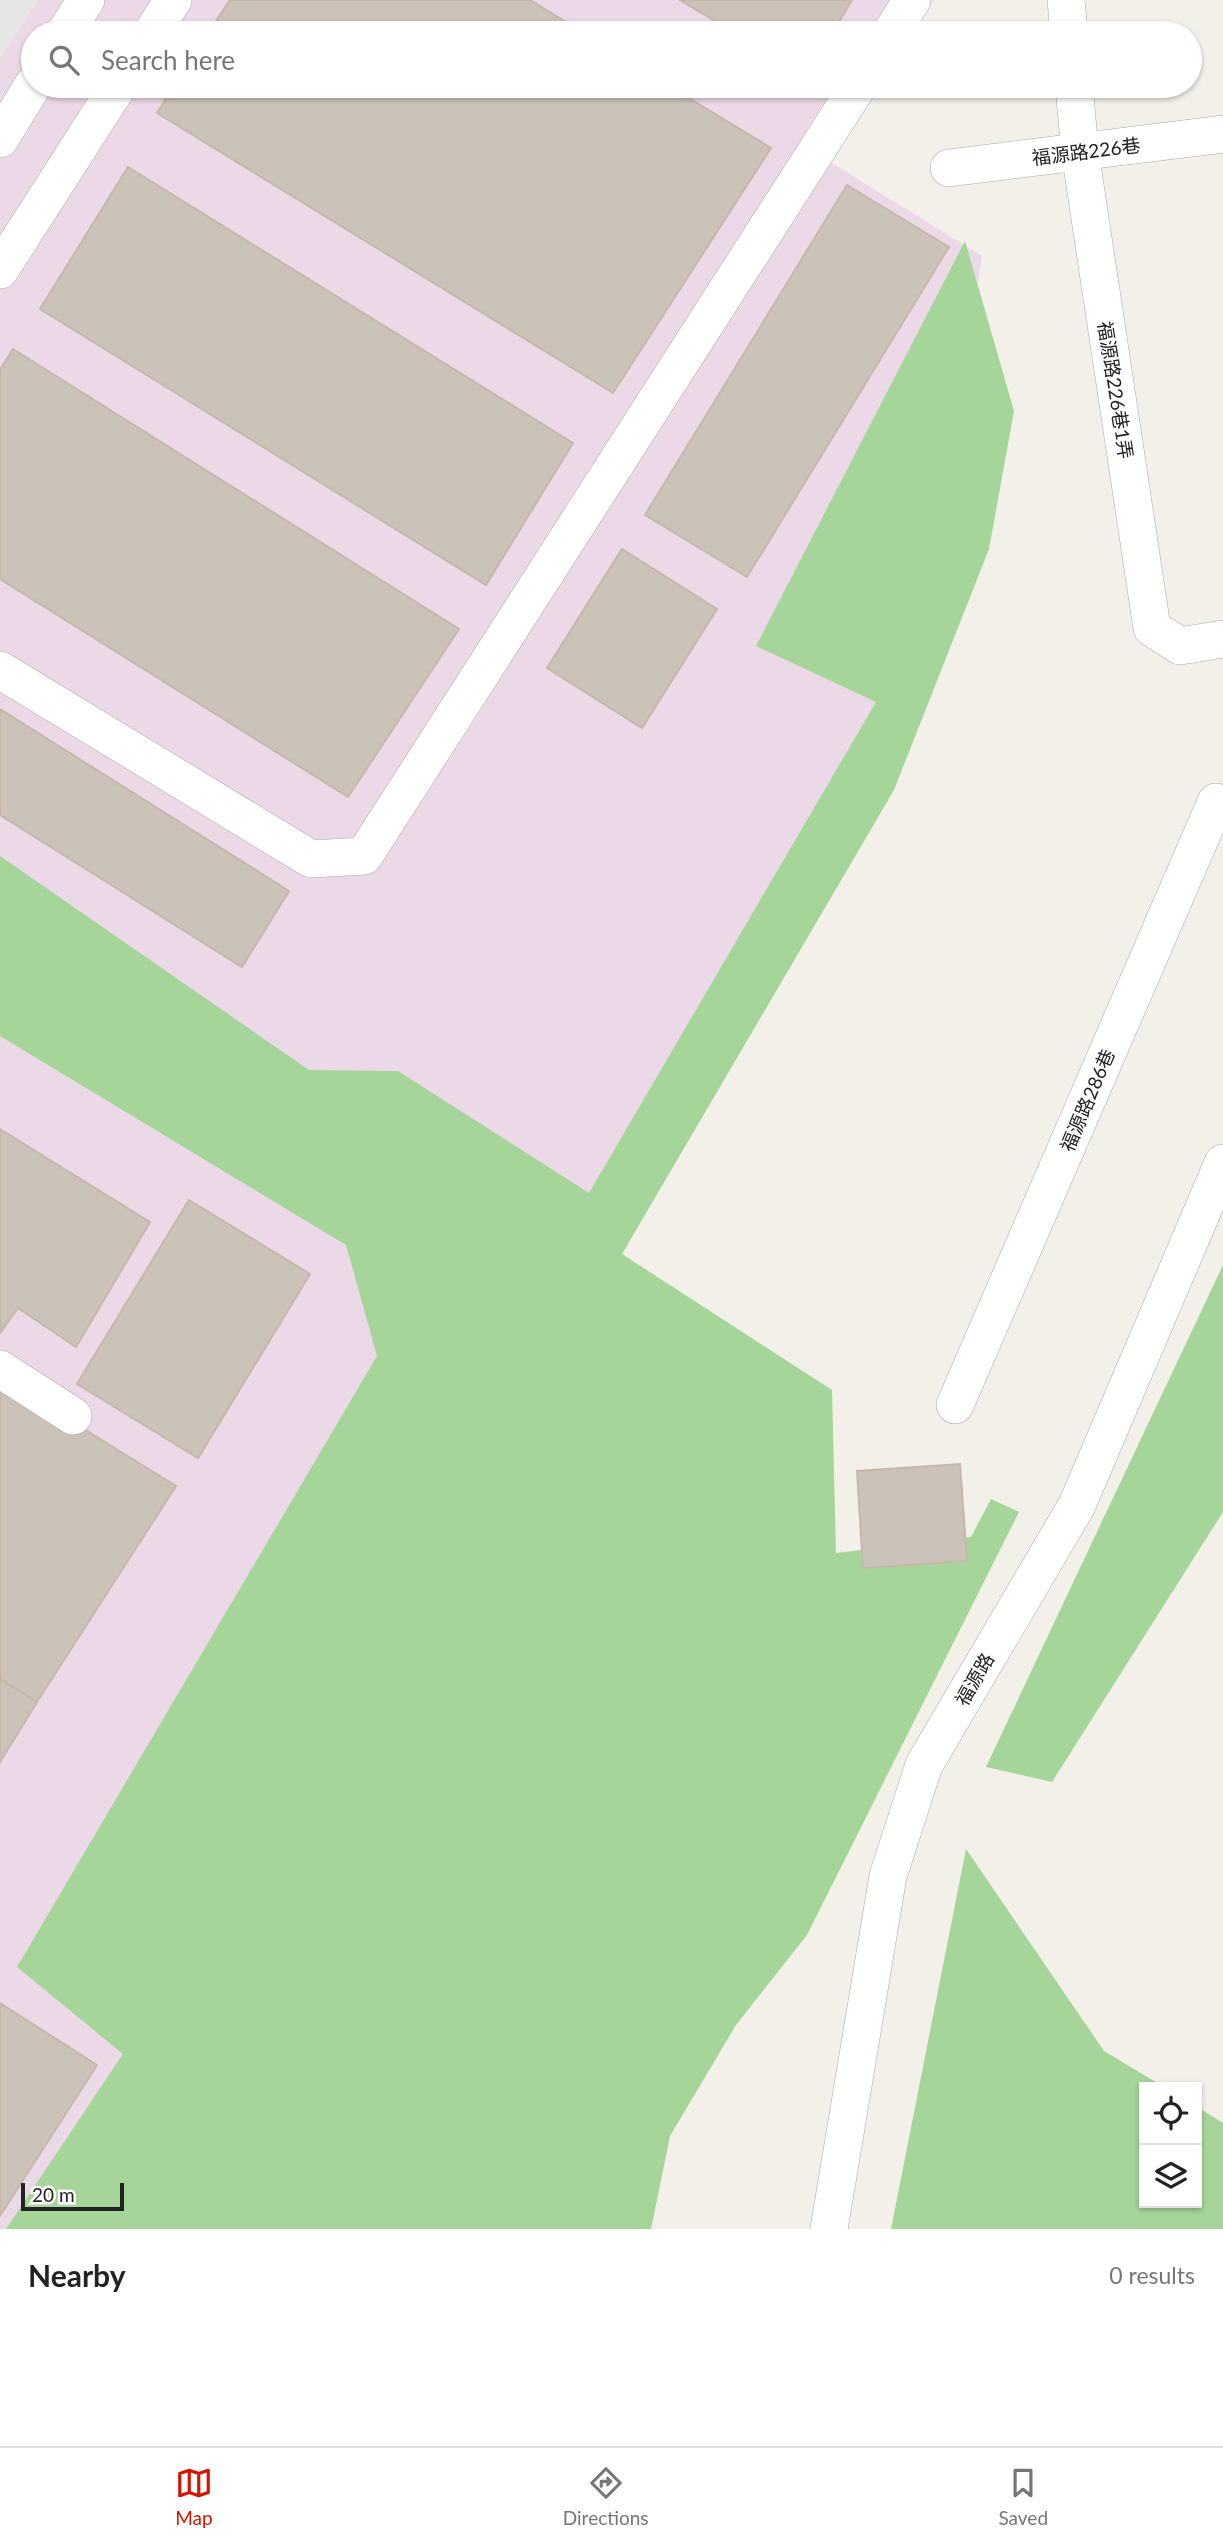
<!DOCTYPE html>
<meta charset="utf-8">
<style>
body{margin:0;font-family:Lato,"Noto Sans TC",sans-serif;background:#f6f6f6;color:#222}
.controls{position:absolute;right:21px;bottom:21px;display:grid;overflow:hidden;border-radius:0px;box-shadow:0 2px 5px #0004}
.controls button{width:63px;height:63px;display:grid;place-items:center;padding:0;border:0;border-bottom:2px solid #e0e0e0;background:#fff;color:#222;font:35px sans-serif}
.scale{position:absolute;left:21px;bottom:18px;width:103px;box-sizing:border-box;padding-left:7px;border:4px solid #222;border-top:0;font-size:19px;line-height:24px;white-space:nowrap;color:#222;-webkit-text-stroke:5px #fff;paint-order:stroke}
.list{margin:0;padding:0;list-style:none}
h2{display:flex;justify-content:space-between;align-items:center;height:91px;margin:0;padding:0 28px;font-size:30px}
h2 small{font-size:23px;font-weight:400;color:#767676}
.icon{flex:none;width:38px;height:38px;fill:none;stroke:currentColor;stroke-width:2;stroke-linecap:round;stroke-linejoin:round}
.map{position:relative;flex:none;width:1223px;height:2229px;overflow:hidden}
.search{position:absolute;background:#fff;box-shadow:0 2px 5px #0004;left:21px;right:21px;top:21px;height:77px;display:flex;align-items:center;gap:18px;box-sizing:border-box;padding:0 24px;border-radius:38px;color:#767676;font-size:26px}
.sheet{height:217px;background:#fff}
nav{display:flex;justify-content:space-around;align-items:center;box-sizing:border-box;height:98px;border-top:2px solid #e0e0e0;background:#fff;font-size:19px;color:#767676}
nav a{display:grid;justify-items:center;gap:4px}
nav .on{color:#d31400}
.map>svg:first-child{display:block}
.industrial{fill:#ecd9e7}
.forest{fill:#a5d599}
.parking{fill:#e6e6e6}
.building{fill:#cbc3ba;stroke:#c6b8a9;stroke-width:2}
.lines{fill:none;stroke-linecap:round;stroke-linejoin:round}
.minor-casing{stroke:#a9a9a9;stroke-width:38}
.minor{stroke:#fff;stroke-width:37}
.labels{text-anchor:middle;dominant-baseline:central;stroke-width:7;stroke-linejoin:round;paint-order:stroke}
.street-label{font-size:19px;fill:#222;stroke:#fff}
</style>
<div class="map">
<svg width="1223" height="2229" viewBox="0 0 1223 2229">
<rect width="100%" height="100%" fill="#f2f0e8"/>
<path class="industrial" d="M0 0H934L912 33H33V86H879L830 162 982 256 909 700 34 2229H0Z"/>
<g class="forest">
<path d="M965 241 1014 411 989 549 894 790 622 1254 832 1390 836 1553 971 1537 991 1499 1019 1512 807 1935 736 2025 670 2136 651 2229H6L123 2054 17 1967 377 1356 346 1245 0 1036V856L309 1070 398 1071 589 1193 876 702 756 646Z"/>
<path d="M1223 1265V1512L1052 1782 986 1767Z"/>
<path d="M966 1849 1104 2051 1164 2087H1144V2203H1197V2107L1223 2123V2229H891Z"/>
</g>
<path class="parking" d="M0 0H38L0 59Z"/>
<g class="building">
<path d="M230 0H530L584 33H208Z"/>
<path d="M680 0H852L832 33H735Z"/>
<path d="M174 86H669L771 148 613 393 157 113Z"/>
<path d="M128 167 573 443 486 585 40 309Z"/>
<path d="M847 185 949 247 747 577 645 515Z"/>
<path d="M13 349 459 629 348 797 0 579V370Z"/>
<path d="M622 549 717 609 642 728 547 668Z"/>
<path d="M0 709 289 891 242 967 0 815Z"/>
<path d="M0 1129 150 1222 76 1347 18 1308 0 1333Z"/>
<path d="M189 1200 310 1274 198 1458 77 1384Z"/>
<path d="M0 1377 176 1486 37 1702 0 1679Z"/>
<path d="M960 1464 967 1561 863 1568 857 1471Z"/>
<path d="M0 1679 37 1702 0 1762Z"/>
<path d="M0 2003 97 2065 0 2216Z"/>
</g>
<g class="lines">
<g class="minor-casing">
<g id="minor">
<path d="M1066 0 1069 33"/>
<path d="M65 33 86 0"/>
<path d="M152 33 173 0"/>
<path d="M891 33 912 0"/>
<path d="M1074 86 1080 152 1152 628 1180 646 1223 639"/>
<path d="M0 139 33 85"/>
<path d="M949 168 1223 134"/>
<path d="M0 270 118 86"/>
<path d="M0 670 311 859 364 856 858 86"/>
<path d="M0 1369 73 1416"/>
<path d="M955 1405 1216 802 1223 805"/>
<path d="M829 2229 888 1876 924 1765 1077 1505 1223 1163"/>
</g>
</g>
<use href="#minor" class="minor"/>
</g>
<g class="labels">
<g class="street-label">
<text transform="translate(1086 151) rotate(-7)">福源路226巷</text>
<text transform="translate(1116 390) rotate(81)">福源路226巷1弄</text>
<text transform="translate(1087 1100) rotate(-67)">福源路286巷</text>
<text transform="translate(974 1679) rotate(-60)">福源路</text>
</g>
</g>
</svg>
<div class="controls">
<button><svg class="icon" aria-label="locate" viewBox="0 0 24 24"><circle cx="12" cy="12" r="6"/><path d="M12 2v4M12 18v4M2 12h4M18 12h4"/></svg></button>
<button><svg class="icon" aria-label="layers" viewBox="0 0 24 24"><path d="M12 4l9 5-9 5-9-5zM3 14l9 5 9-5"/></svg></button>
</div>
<div class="scale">20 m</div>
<div class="search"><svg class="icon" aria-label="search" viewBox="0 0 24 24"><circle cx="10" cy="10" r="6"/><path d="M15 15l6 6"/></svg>Search here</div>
</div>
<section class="sheet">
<h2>Nearby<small>0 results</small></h2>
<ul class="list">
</ul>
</section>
<nav>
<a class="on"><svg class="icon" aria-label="map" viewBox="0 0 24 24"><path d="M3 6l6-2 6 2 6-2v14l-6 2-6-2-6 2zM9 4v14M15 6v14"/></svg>Map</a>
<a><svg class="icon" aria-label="directions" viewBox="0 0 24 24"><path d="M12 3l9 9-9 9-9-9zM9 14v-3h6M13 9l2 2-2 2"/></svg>Directions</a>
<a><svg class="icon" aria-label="saved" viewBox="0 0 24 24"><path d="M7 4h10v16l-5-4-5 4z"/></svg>Saved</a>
</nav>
